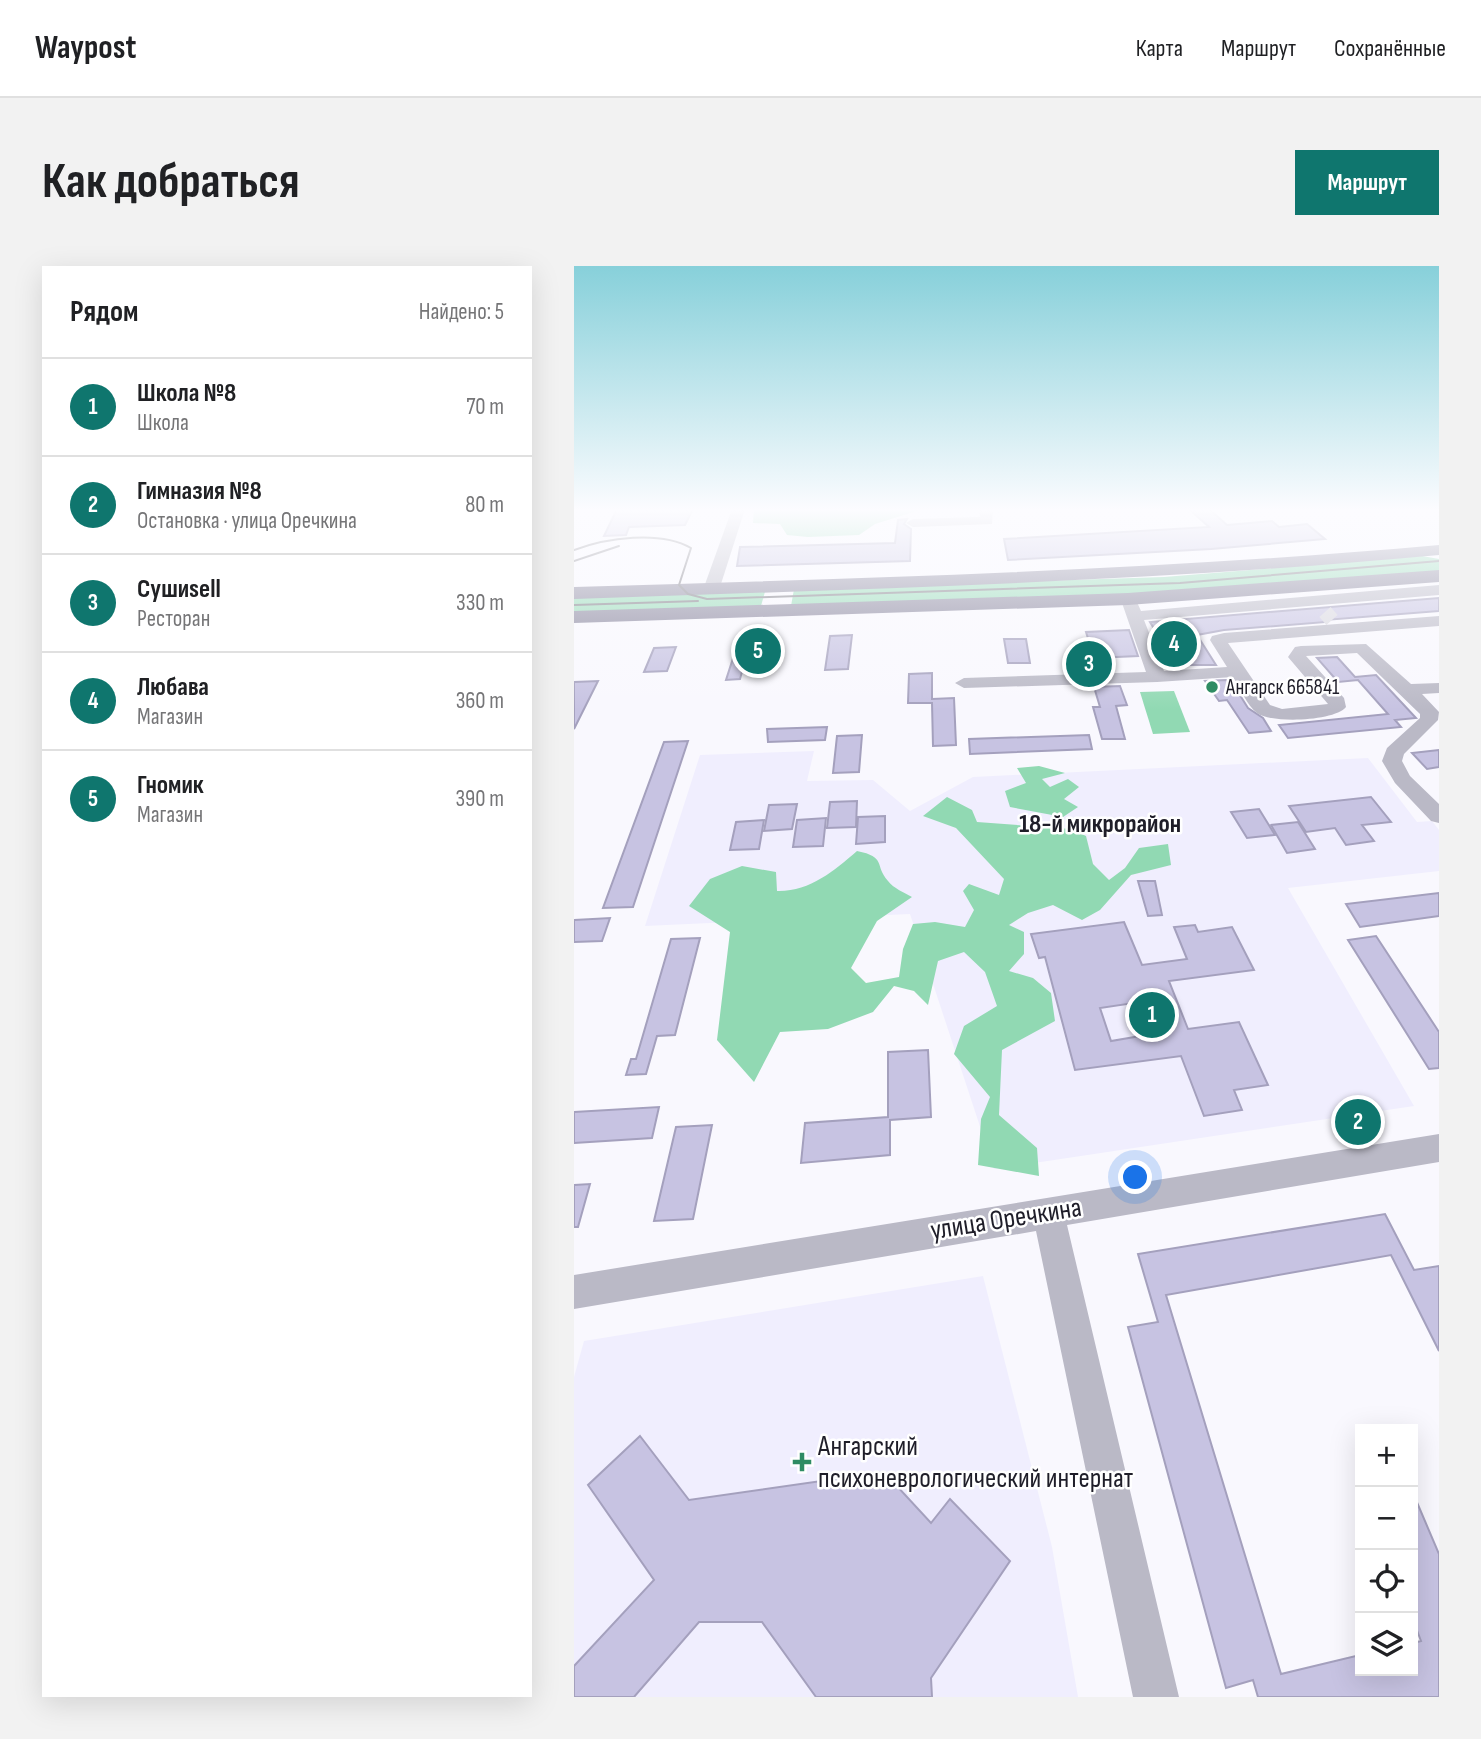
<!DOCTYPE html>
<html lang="ru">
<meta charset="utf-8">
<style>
body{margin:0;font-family:"Sofia Sans Condensed",sans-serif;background:#f2f2f2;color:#202124}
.controls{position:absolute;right:21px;bottom:21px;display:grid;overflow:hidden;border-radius:0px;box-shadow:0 7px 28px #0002}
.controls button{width:63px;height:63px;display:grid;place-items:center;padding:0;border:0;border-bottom:2px solid #e0e0e0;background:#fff;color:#202124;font:35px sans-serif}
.you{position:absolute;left:562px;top:912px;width:24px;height:24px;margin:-18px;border:5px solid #fff;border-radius:50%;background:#1a73e8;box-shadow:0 0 0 10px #1a73e833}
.badge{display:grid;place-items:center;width:46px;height:46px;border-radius:50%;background:#0f766e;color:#fff;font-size:23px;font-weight:700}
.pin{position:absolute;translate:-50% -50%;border:4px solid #fff;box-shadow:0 2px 7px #0006}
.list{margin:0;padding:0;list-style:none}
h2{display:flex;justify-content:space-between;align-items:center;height:91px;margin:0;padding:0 28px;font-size:30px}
h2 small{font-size:23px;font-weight:400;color:#757577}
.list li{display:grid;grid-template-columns:46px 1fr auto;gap:21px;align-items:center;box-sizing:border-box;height:98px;padding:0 28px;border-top:2px solid #e0e0e0}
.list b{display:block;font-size:26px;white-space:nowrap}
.list p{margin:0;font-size:23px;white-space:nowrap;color:#757577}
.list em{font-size:23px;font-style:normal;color:#757577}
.icon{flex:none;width:38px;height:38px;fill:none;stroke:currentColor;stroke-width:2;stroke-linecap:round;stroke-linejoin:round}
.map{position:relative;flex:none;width:865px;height:1431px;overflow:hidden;border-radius:0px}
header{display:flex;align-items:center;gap:42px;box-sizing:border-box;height:98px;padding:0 35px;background:#fff;border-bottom:2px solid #e0e0e0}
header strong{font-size:33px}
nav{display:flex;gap:38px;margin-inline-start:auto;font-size:24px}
.intro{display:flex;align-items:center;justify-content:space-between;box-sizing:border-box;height:168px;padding:0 42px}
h1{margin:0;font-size:49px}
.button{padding:18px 32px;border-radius:0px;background:#0f766e;color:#fff;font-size:24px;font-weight:700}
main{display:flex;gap:42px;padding:0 42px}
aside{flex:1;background:#fff;border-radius:0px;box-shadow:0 7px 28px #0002}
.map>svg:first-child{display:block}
.built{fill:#f0eefe}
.green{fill:#91d9b3}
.building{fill:#c7c3e2;stroke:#a4a0bd;stroke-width:2;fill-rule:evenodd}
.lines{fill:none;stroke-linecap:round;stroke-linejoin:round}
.minor-tunnel{stroke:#d8d7de;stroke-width:15;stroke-dasharray:15 7;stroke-linecap:butt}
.minor{fill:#bab9c6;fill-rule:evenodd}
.major{fill:#86839b;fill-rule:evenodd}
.tram{stroke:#76757e;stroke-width:2}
.poi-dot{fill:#2f8c63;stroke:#fff;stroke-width:2.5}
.labels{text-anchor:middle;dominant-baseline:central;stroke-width:5;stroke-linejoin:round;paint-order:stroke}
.far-poi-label{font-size:21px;fill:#1f1e29;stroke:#fff;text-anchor:start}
.neighbourhood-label{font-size:26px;font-weight:bold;fill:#1f1e29;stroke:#fff}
.near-street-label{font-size:28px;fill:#1f1e29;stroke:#fff}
.near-poi-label{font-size:28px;fill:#1f1e29;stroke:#fff;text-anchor:start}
</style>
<header>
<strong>Waypost</strong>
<nav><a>Карта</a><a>Маршрут</a><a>Сохранённые</a></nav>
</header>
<div class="intro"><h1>Как добраться</h1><a class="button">Маршрут</a></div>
<main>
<aside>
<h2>Рядом<small>Найдено: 5</small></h2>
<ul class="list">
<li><span class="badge">1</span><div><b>Школа №8</b><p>Школа</p></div><em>70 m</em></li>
<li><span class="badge">2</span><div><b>Гимназия №8</b><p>Остановка · улица Оречкина</p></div><em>80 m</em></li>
<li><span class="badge">3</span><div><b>Сушиsell</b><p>Ресторан</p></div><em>330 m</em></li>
<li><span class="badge">4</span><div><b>Любава</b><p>Магазин</p></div><em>360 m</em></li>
<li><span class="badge">5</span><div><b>Гномик</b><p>Магазин</p></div><em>390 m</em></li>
</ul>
</aside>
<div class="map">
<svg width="865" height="1431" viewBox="0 0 865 1431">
<rect width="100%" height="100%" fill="#f9f8fe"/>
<g class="built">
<path d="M240 485 233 515 299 514 336 545 399 511 794 492 843 556 858 555 865 564V605L714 622 840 840 420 903 336 648 71 660 126 489Z"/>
<path d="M409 1010 478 1281 504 1431H0V1111L10 1075Z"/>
</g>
<g class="green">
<path d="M180 243H349L301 258 285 269 234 271 213 269 206 258 179 257Z"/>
<path d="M848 290 865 293V306L597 327 217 340 220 323 590 311Z"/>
<path d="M192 322 187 340 0 347V331Z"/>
<path d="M600 425 616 466 579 468 566 426Z"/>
<path d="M465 500 491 507 468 513 476 521 494 513 505 521 490 533 504 541 489 551 436 541 431 525 452 517 443 502Z"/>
<path d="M373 531 398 544 403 556 497 563 512 570 519 598 535 614 551 602 565 582 594 578 597 599 557 609 526 644 508 654 479 639 454 647 435 659 450 666V688L435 705 459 712 477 727 481 755 428 784 425 849 463 882 465 910 404 899 407 853 416 831 380 788 390 760 423 740 411 706 390 686 364 695 354 739 340 725 320 720 299 746 254 763 206 766 180 816 143 774 156 666 115 640 136 613 168 600 202 606 203 625C235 626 260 605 283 585 313 591 300 599 314 615 319 622 331 627 338 631L303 655 277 702 292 717 325 711 329 683 339 658 361 656 391 661 400 644 389 625 395 618 425 629 430 613 382 562 349 550Z"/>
</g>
<g class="building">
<path d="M43 243H119L111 259 55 261 52 269 30 270Z"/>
<path d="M615 243H635L653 259 698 255 705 261 733 258 751 273 637 283 434 294 430 273 635 261Z"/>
<path d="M333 253 330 258 337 263 336 295 163 300 166 281 321 277 324 254Z"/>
<path d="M865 332V345L750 354 752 356 650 364 623 369 642 399H602L576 356Z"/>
<path d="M555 364 564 390 520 392 512 366Z"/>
<path d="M278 369 274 403 251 404 256 370Z"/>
<path d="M430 373H452L456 397H434Z"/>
<path d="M102 381 93 405 70 406 80 382Z"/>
<path d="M206 385 201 402H169L166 413 152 414 161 386Z"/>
<path d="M763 391 781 411 802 409 842 452 821 454 827 461 714 472 705 459 814 448 784 414 764 416 743 392Z"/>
<path d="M358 407V433L380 432 382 479 359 480 358 437H334L335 408Z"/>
<path d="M652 414 657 415 674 442 689 452 697 465 675 467 653 434 645 435 631 415Z"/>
<path d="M24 415 0 463V416Z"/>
<path d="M546 420 553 439 542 440 551 473H528L519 441H526L520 421Z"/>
<path d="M253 461 251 474 194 476 193 463Z"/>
<path d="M288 469 285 506 259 507 263 470Z"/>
<path d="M515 469 518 483 396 488 395 473Z"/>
<path d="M114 475 59 641 29 642 90 476Z"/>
<path d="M865 484V501L853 503 838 487Z"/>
<path d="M797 531 817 556 788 559 800 575 772 579 761 562 732 566 715 540Z"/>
<path d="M283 535 282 561 253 562 256 536Z"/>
<path d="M223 538 218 563 190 565 195 539Z"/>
<path d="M685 543 701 569 673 572 657 546Z"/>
<path d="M311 550V576L282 578 284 551Z"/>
<path d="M252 552 249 580 219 581 223 554Z"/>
<path d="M190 554 185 583 156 584 162 556Z"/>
<path d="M724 556 741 583 713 587 697 559Z"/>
<path d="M564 615H581L588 649 574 650Z"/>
<path d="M865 627V650L786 661 772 638Z"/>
<path d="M36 652 28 675 0 676V654Z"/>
<path d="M550 656 568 699 613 693 600 661 621 659 624 666 658 661 680 704 595 715 614 763 665 756 694 819 660 824 668 844 630 850 607 790 501 804 471 691 465 692 457 668ZM566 736 578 768 537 775 526 742Z"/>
<path d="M802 670 865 766V802L855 803 774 674Z"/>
<path d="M126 672 101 769 83 770 72 808 52 809 57 793H62L97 673Z"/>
<path d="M354 784 357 851 316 854V889L227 897 231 857 314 851V786Z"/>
<path d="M85 841 78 872 0 877V846Z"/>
<path d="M138 859 119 953 80 955 102 861Z"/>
<path d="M16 918 4 961H0V919Z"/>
<path d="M811 948 840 1004 865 1000V1085L817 989 592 1029 707 1408 786 1389V1405H839V1377L847 1375 839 1354V1227L865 1288V1431H684L679 1414 652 1422 554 1061 584 1056 564 988Z"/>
<path d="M66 1170 115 1234 310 1206 357 1257 376 1233 436 1295 357 1412 358 1431H242L188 1356H125L60 1431H0V1400L80 1314 14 1219Z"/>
</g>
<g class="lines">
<path class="minor-tunnel" d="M751 346 758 354"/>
<g class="minor">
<path d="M158 243H171L146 321 138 326 133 324 130 321Z"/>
<path d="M405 243H419L418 258 339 261 332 257 339 253 406 251Z"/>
<path d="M865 319V329L570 354 590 405 653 401 636 374 638 370 650 367 865 350V360L654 377 696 439 708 443 754 438 714 391 721 381 727 380 792 378 837 418 865 417V427L848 428 865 446 864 454 830 488 828 495 836 510 865 538V557L857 555 821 517 808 495 813 482 846 452V448L783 387 732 390 770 432 772 441C761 455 698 458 683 447 673 440 666 421 659 411L583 416 390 422 381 417 390 412 572 406 548 337 556 332 562 334 567 345Z"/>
<path d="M865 868V896L493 959 605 1431H559L462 965 0 1043V1009Z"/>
</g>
<g class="major">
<path d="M865 279V289C577 316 289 323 0 333V321C289 312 577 305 865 279Z"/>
<path d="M865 304V316L554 339 0 357V345L554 327Z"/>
</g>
<g class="tram">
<path d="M0 284C32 272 86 264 117 282L105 319 114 328 133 333 606 317 865 295"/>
<path d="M0 295 45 280"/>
<path d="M0 339 124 335"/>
</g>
</g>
<linearGradient id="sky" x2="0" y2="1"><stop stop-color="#87d0da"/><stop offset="0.55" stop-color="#fcfcff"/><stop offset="1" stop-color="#fcfcff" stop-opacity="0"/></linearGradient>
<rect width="865" height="444" fill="url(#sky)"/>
<g class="poi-dot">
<circle cx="638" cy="421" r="7"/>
<path d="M224.5 1185.5h7v7h7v7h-7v7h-7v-7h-7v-7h7z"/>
</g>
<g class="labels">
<g class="far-poi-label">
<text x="652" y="421">Ангарск 665841</text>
</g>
<g class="neighbourhood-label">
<text x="526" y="558">18-й микрорайон</text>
</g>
<g class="near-street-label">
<text transform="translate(432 953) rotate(-9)">улица Оречкина</text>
</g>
<g class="near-poi-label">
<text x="244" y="1180">Ангарский<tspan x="244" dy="32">психоневрологический интернат</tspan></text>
</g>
</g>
</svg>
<div class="controls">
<button>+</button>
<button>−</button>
<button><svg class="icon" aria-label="locate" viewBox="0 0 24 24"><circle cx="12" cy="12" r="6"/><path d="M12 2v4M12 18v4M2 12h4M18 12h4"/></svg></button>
<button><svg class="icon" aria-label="layers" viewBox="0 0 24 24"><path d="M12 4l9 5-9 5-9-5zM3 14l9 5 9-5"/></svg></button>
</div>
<div class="you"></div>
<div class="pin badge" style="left:578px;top:749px">1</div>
<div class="pin badge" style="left:784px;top:856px">2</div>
<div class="pin badge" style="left:515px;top:398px">3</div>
<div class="pin badge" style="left:600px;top:378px">4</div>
<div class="pin badge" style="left:184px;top:385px">5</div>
</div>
</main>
